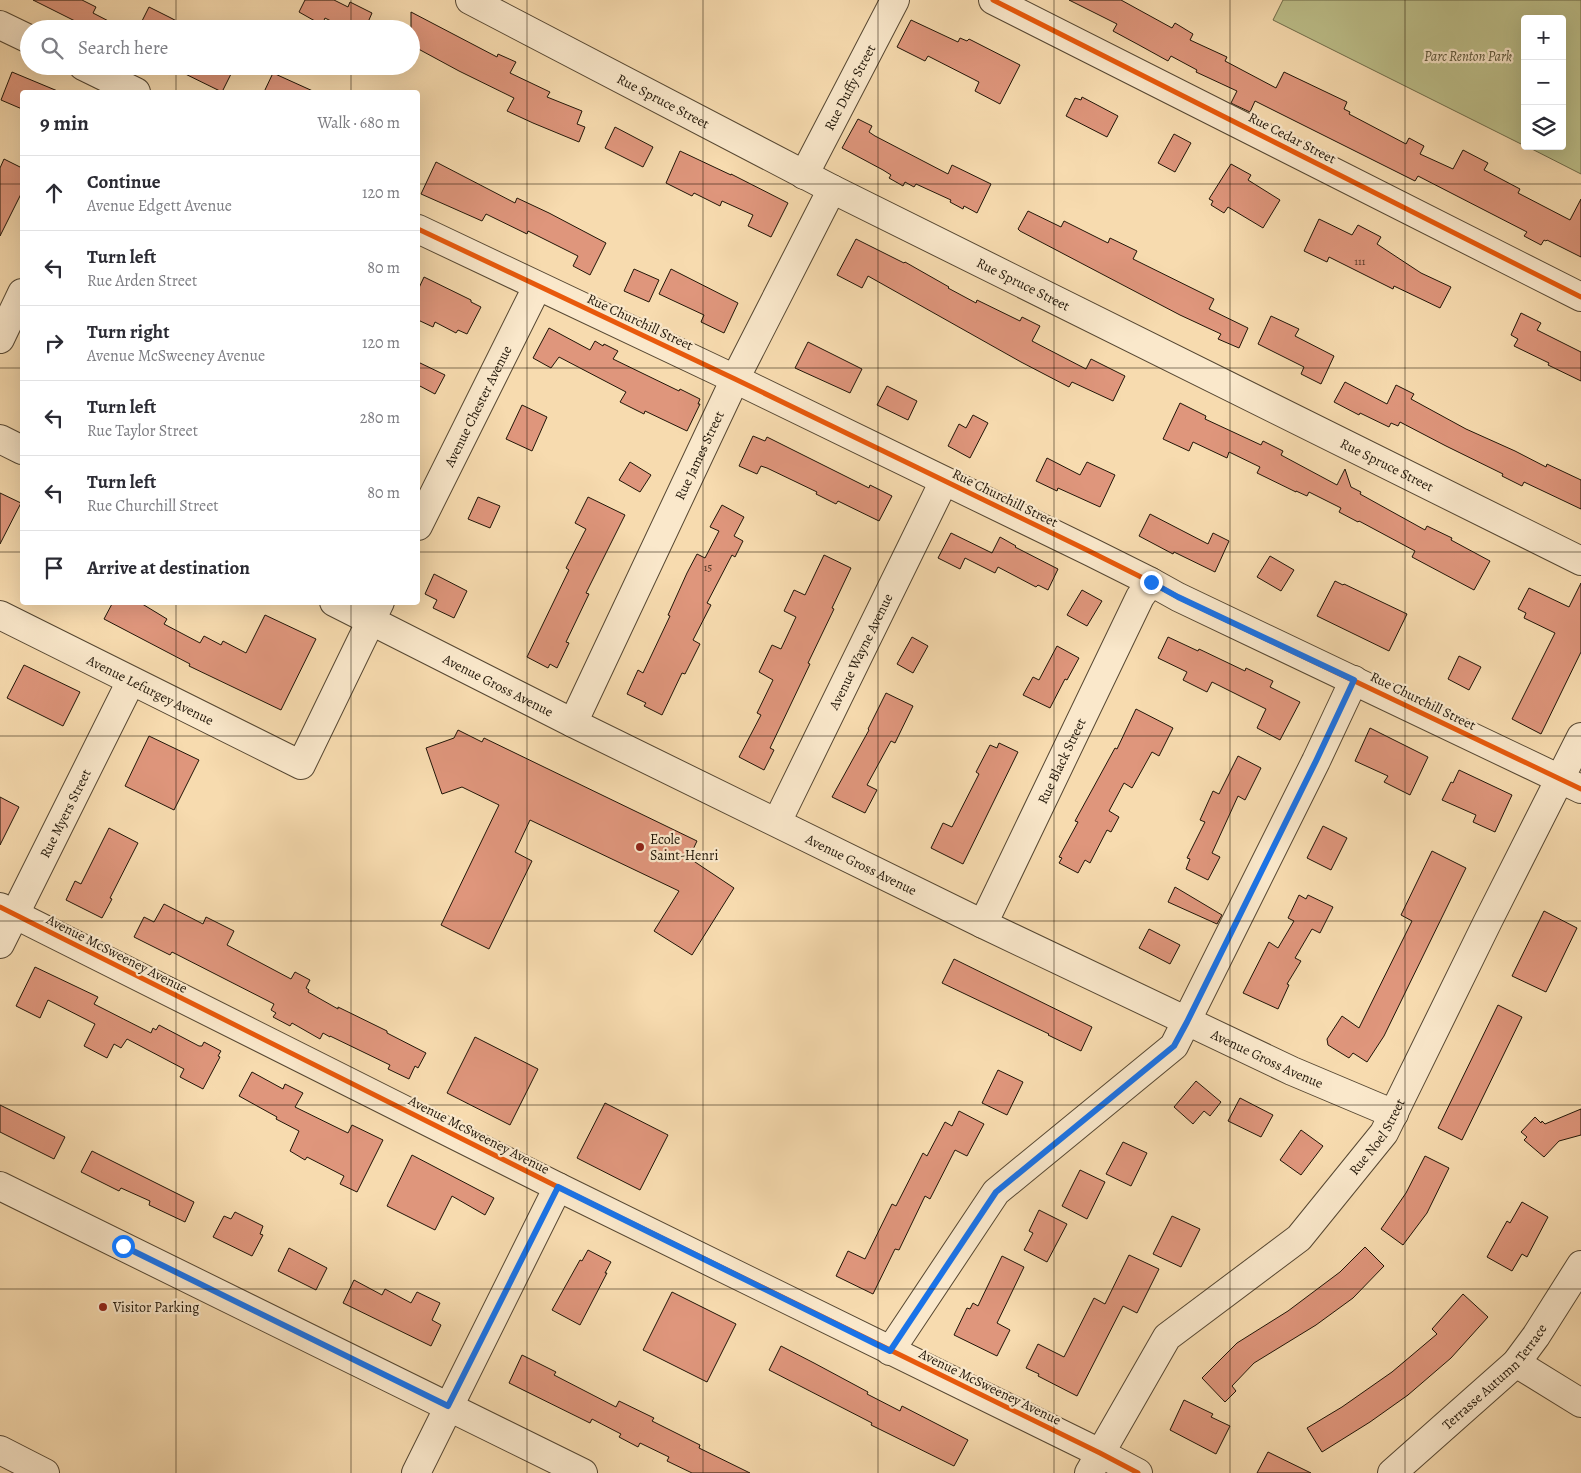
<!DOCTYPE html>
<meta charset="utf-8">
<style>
body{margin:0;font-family:Alegreya,serif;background:#f2f2f3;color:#2b2b33}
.controls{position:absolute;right:15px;top:15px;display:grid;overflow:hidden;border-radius:5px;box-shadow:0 5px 20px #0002}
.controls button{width:45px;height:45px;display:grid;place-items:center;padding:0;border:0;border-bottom:1px solid #e1e1e2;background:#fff;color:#2b2b33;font:25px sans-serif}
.stop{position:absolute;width:15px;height:15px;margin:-11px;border:4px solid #1a73e8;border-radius:50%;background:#fff}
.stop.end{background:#1a73e8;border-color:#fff;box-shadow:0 1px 5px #0008}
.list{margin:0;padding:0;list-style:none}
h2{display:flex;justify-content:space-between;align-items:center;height:65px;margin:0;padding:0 20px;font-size:21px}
h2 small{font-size:16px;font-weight:400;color:#7c7c81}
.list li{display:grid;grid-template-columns:32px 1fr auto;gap:15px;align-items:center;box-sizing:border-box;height:75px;padding:0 20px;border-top:1px solid #e1e1e2}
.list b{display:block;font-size:19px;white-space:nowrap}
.list p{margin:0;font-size:16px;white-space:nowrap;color:#7c7c81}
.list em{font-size:16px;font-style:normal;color:#7c7c81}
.icon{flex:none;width:28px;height:28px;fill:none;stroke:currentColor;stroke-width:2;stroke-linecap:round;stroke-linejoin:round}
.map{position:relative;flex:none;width:1581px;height:1473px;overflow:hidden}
.search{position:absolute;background:#fff;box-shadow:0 5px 20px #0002;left:20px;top:20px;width:400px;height:55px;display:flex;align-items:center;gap:12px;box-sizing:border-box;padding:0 18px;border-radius:28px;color:#7c7c81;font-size:19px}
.panel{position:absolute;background:#fff;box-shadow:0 5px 20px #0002;left:20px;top:90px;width:400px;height:515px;border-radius:5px}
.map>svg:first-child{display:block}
.green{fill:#bdc08b;stroke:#6f6b4a}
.building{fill:#df967c;stroke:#211608}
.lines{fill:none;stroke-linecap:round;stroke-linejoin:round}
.minor-casing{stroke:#564732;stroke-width:30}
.minor{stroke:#fae8cb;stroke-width:28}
.cycleway-casing{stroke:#fae8cb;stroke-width:8}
.cycleway{stroke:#e8590c;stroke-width:5}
.route{stroke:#1a73e8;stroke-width:6}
.grid{fill:none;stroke:#211608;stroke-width:1;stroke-opacity:0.55}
.poi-dot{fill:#8f2418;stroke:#fae8cb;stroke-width:2}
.labels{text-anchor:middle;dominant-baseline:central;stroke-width:4.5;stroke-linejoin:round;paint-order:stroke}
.number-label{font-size:11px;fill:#503625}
.park-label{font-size:14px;font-style:italic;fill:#585236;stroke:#fae8cb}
.street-label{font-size:14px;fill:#211608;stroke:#fae8cb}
.poi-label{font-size:14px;fill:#211608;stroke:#fae8cb;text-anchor:start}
</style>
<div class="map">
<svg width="1581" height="1473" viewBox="0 0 1581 1473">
<rect width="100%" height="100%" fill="#f7dbaf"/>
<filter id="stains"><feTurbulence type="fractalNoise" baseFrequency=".004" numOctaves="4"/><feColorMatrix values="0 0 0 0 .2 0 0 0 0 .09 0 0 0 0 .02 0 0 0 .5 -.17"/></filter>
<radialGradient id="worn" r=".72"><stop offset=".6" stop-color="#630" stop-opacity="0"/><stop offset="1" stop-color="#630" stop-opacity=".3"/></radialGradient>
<path class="green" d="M1283 0H1581V174L1526 146H1562V19H1525V146L1273 20Z"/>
<g class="building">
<path d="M33 0H82L96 7 93 13 124 29H76L79 23Z"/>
<path d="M305 0H334L348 7 350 2 372 13 365 29H347L325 18 322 25 299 12Z"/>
<path d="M1069 0H1121L1172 28 1175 23 1193 34 1190 40 1227 57 1225 61 1276 88 1284 72 1347 102 1344 109 1350 112 1349 114 1406 144 1409 138 1424 146 1420 154 1453 169 1463 150 1488 163 1484 170 1520 189 1518 193 1570 220 1581 199V257L1547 240 1546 241 1544 240 1541 245 1524 236 1527 232 1418 176 1415 181 1255 101 1250 112 1235 105 1231 103 1237 91 1196 72 1197 70 1171 56 1168 61 1139 45 1113 31 1117 24Z"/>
<path d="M149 7 169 17 192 29H152L141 23Z"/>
<path d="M411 12 497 57 498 54 516 62 510 73 550 92 547 97 582 111 577 124 585 127 579 142 533 123 507 111 514 98 459 71 411 45Z"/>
<path d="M911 20 958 42 960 38 967 41 969 39 1020 65 1000 104 975 91 979 82 928 56 925 61 897 47Z"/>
<path d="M169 66H235L222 92Z"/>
<path d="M12 72 60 92H22V109L1 100Z"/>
<path d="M273 73 315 92H264Z"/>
<path d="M1082 97 1118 116 1107 137 1066 116 1075 98 1081 100Z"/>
<path d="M858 119 872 126 869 132 875 136 948 174 952 165 991 184 977 213 964 206 963 209 950 202 951 200 916 184 914 187 905 182 903 186 889 178 891 175 883 170 842 148Z"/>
<path d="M615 127 653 147 643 167 605 148Z"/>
<path d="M1174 134 1191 143 1175 172 1158 163Z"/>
<path d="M680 151 731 175V174L788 203 771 237 748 226 753 215 722 201 720 206 694 193 692 196 666 183Z"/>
<path d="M4 159 22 168V192L0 236V168Z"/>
<path d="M436 162 515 203 517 198 549 213 606 243 590 275 573 266 578 256 528 231 527 234 486 214 482 221 421 194Z"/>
<path d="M1231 164 1251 175 1248 180 1280 200 1263 228 1228 207 1224 213 1211 205 1213 201 1209 199Z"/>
<path d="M1028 211 1061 227 1064 221 1108 243 1110 238 1137 251 1133 259 1214 299 1209 309 1248 328 1239 348 1218 339 1221 334 1180 315 1020 231 1018 229Z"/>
<path d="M1319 219 1352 235 1358 225 1381 237 1377 244 1421 273 1451 287 1440 308 1394 286 1393 289 1329 257 1327 262 1304 251Z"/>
<path d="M856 239 904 263 905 262 949 287 948 288 976 303 977 300 1020 321 1022 317 1040 326 1032 341 1086 369 1091 359 1125 376 1113 401 1072 382 1069 387 1021 362 868 276 862 288 837 275Z"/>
<path d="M634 269 659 280 649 302 624 291Z"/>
<path d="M671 269 738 303 724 333 701 322 704 315 659 294Z"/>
<path d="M424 277 471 300V302L481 307 467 334 458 330 456 333 435 322 433 327 418 320V290Z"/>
<path d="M1521 313 1541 323 1537 330 1581 352V381L1548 365 1549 363 1514 346 1518 339 1511 335Z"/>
<path d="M1271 316 1299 329 1295 336 1334 356 1321 384 1301 374 1304 367 1258 344Z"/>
<path d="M549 328 590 350 595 341 603 346 604 344 618 351 613 359 679 391 680 389 700 399 698 404H700L687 431 645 411 644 414 620 402 626 392 559 357 551 368 533 358Z"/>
<path d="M808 342 862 369 850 393 795 368Z"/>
<path d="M418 362 445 375 435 394 418 385Z"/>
<path d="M1345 382 1387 404 1396 385 1414 394 1411 399 1466 429 1515 451 1546 467 1547 464 1581 480V509L1524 482 1522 486 1502 476 1503 474 1446 446 1400 422 1398 426 1391 423 1389 427 1360 413 1359 415 1334 402Z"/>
<path d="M887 386 917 401 908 420 877 405Z"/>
<path d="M1180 403 1206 416 1205 419 1261 445 1263 441 1283 451 1281 455 1337 485 1345 469 1351 487 1361 492 1360 494 1425 530 1427 526 1452 538 1451 540 1490 561 1474 590 1412 557 1415 551 1359 521 1358 522 1339 512 1341 508 1309 492 1307 496 1296 491V492L1257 473 1260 467 1229 452 1227 458 1193 442 1189 451 1163 439Z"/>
<path d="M522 405 547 417 532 451 506 439Z"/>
<path d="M973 415 988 423 970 458 948 446 959 424 966 428Z"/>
<path d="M753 436 765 441 767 437 869 488 870 485 892 496 879 521 838 501 836 504 816 494 817 492 767 468 761 466 757 474 739 466Z"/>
<path d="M1047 458 1080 475 1087 462 1115 475 1100 507 1058 488 1057 491 1036 481Z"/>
<path d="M630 462 651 475 640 492 619 480Z"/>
<path d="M0 493 21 503 0 544Z"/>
<path d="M478 497 500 506 490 528 468 519Z"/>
<path d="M588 497 625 515 586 593 589 594 566 642 569 643 557 668 550 664 548 668 527 657 569 570 566 568 586 529 575 523Z"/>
<path d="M722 505 744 517 734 536 743 541 735 557 732 555 707 603 711 605 693 640 700 644 685 674 682 673 662 715 644 706 646 703 627 694 638 670 643 673 670 616 668 615 687 573 697 554 705 558 719 531 710 527 711 525Z"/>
<path d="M1150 514 1208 544 1213 533 1229 541 1215 572 1174 552 1173 554 1139 536Z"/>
<path d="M951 533 992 553 1000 537 1016 546 1015 547 1058 569 1048 590 1038 585 1036 587 998 567 995 573 965 558 960 569 938 558Z"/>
<path d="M824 555 851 568 832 608 834 609 808 663 810 664 770 748 774 750 764 770 739 757 761 715 757 713 773 680 759 672 772 645 781 649 796 617 784 611 794 590 805 595Z"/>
<path d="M1270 556 1294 570 1281 591 1257 577Z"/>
<path d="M434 574 467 591 454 618 433 608 437 600 425 594Z"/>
<path d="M1335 581 1343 585 1344 584 1407 614 1389 651 1317 616Z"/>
<path d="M1581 583V652L1541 734 1512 719 1555 633 1524 618 1526 613 1518 609 1529 588 1569 607Z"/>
<path d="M1082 590 1102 601 1087 626 1067 615Z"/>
<path d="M113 602H139L167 619 164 624 200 643 204 636 221 645 223 641 246 653 265 615 316 639 281 710 189 666 190 664 104 619Z"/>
<path d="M912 637 928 646 913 673 897 664Z"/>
<path d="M1168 637 1198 651 1199 649 1245 671 1246 668 1273 681 1270 687 1300 702 1280 740 1257 728 1266 709 1212 682 1207 692 1183 680 1187 672 1158 658Z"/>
<path d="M1057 646 1079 658 1067 680 1065 679 1050 708 1023 695 1033 677 1039 680Z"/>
<path d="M1459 656 1481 667 1469 690 1448 679Z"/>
<path d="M24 665 80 692 63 726 7 698Z"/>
<path d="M886 693 913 706 895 743 891 741 867 785 877 790 865 813 832 797 869 730 868 729Z"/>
<path d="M1136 709 1173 728 1159 756 1152 752 1132 788 1124 783 1109 811 1119 817 1111 832 1107 830 1090 863 1085 860 1078 873 1059 863 1062 858 1059 857 1078 822 1075 821 1115 748 1117 749Z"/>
<path d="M1370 728 1428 757 1410 795 1384 782 1388 776 1355 761Z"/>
<path d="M458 730 482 742 484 738 697 841 689 858 734 888 692 955 654 931 679 891 530 820 515 852 532 861 489 949 441 925 499 805 462 787 442 794 426 748 454 738Z"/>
<path d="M149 736 199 760 174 810 125 786Z"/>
<path d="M999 743 1018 752 963 864 931 848 943 823 952 827 979 774 976 772 990 745 997 748Z"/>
<path d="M1238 756 1261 768 1245 800 1238 796 1212 853 1220 857 1208 880 1186 869 1190 859 1187 858 1205 822 1200 820 1213 791 1219 794Z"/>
<path d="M1459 770 1512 795 1495 832 1473 822 1476 815 1442 800 1451 782 1453 783Z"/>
<path d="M0 797 19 807 0 845Z"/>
<path d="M1323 826 1347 838 1331 870 1307 858Z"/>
<path d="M109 828 138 843 110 898 112 899 102 918 66 900 75 881 81 884Z"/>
<path d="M1432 851 1466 868 1384 1036 1367 1062 1353 1053 1349 1058 1328 1045 1327 1039 1342 1016 1359 1028 1412 921 1401 915Z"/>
<path d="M1175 887 1222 915 1217 924 1168 902Z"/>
<path d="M1299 895 1306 899 1308 895 1333 907 1320 933 1312 929 1295 958 1301 961 1287 984 1289 985 1278 1009 1243 993 1269 942 1278 948 1294 921 1288 918Z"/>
<path d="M164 904 203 924 206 917 234 931 227 945 291 979 295 972 310 980 306 988 309 990 308 992 338 1009V1007L387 1031V1033L426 1053 418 1068 415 1066 409 1079 388 1069 390 1065 330 1036V1037L323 1033 320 1039 292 1023 290 1026 273 1017 276 1013 271 1010 274 1004 172 952 170 955 134 937 144 917 154 922Z"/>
<path d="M1544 911 1577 928 1546 992 1512 976Z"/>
<path d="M1149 929 1180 945 1170 964 1139 948Z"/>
<path d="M954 959 1092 1027 1081 1051 1048 1035 1049 1034 942 983Z"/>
<path d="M35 967 98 997 94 1004 151 1033 153 1028 156 1030 159 1025 199 1046H202L204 1042 221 1051 218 1056 220 1057 203 1089 180 1077 184 1069 127 1039 121 1048 114 1044 107 1058 84 1046 95 1024 48 1000 40 1018 16 1006Z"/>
<path d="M1498 1005 1522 1017 1462 1140 1438 1128Z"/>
<path d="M475 1037 538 1069 510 1125 447 1093Z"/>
<path d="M998 1070 1023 1082 1007 1115 982 1103Z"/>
<path d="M252 1072 283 1089 285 1084 303 1093 295 1107 348 1133 352 1125 383 1140 357 1192 340 1184 344 1176 307 1157 305 1160 290 1151 299 1131 276 1119 277 1117 239 1096Z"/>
<path d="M1196 1081 1221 1102 1210 1116 1204 1111 1193 1124 1174 1107Z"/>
<path d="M1240 1098 1273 1115 1261 1137 1228 1121Z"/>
<path d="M605 1103 668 1135 640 1190 577 1158Z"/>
<path d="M0 1105 65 1137 54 1159 0 1132Z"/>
<path d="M1581 1109V1135L1559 1141 1544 1157 1524 1140 1527 1137 1521 1132 1535 1117 1541 1123 1542 1121 1545 1124Z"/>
<path d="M959 1111 984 1124 967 1156 955 1150 930 1199 925 1196 899 1250 895 1249 873 1294 836 1276 848 1251 865 1259 892 1204 896 1206 923 1153 927 1156 945 1122 952 1126Z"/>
<path d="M1301 1130 1323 1146 1301 1175 1280 1160Z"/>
<path d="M1123 1142 1147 1153 1131 1186 1106 1174Z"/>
<path d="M92 1151 194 1202 185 1222 149 1205 150 1201 121 1188 119 1191 81 1172Z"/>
<path d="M412 1155 494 1198 485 1215 452 1196 435 1230 387 1206Z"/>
<path d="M1425 1156 1449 1168 1427 1213 1403 1245 1381 1229 1406 1193Z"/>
<path d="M1080 1170 1105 1182 1087 1219 1062 1206Z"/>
<path d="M1522 1202 1548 1217 1527 1257 1522 1254 1512 1271 1487 1257 1507 1221 1510 1223Z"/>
<path d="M1039 1210 1067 1224 1047 1262 1024 1250 1033 1233 1029 1231Z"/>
<path d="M235 1212 263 1226 260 1234 263 1235 252 1256 213 1237 224 1216 231 1219Z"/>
<path d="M1172 1216 1200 1229 1181 1267 1153 1254Z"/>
<path d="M1365 1247 1384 1266 1353 1298 1316 1325 1254 1363 1232 1386 1236 1391 1225 1402 1202 1378 1237 1343 1288 1311 1340 1272Z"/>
<path d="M289 1248 327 1268 316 1290 278 1271Z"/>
<path d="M588 1250 611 1262 605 1273H607L580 1325 552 1310 580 1260 582 1261Z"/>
<path d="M1129 1255 1159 1269 1137 1313 1123 1306 1077 1396 1038 1376 1039 1374 1026 1368 1038 1344 1064 1357 1094 1298 1105 1304Z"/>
<path d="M1002 1256 1024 1267 997 1323 1010 1330 997 1356 954 1335 967 1308 970 1309 973 1303 978 1306Z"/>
<path d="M354 1280 382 1295 385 1289 411 1303 417 1292 440 1303 432 1320 441 1325 431 1346 343 1303Z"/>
<path d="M672 1292 736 1324 707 1382 643 1350Z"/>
<path d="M1463 1294 1488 1317 1451 1358 1408 1395 1370 1422 1322 1452 1307 1428 1342 1407 1392 1372 1437 1334 1432 1329Z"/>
<path d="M781 1346 814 1363 868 1392 867 1394 900 1411 902 1406 968 1440 954 1466 871 1425 872 1423 769 1370Z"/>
<path d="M522 1355 556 1372 554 1375 616 1407 619 1401 654 1418 652 1421 700 1445 699 1448 750 1473H692L667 1461 669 1457 640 1443 638 1447 619 1437 621 1434 592 1419 590 1423 509 1383Z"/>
<path d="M1184 1400 1213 1414 1211 1417 1230 1426 1216 1454 1170 1430Z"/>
<path d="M1268 1452 1311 1473H1257Z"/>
</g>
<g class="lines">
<g class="minor-casing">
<g id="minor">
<path id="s1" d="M470 0 832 189 1581 561"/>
<path d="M993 0 1581 297"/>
<path d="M0 25 29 39"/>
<path d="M83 66 136 92"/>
<path id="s2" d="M804 175 895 0"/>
<path d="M418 229 735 379 1091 552 1151 582 1178 597 1581 789"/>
<path d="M0 339 22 293"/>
<path d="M0 439 22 450"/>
<path id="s3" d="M418 526 537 287"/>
<path id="s4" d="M334 602 573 723 983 924 1292 1071 1394 1114"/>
<path id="s5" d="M0 615 301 765 380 602"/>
<path id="s6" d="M573 723 735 379 832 189"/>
<path id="s7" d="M777 822 944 481"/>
<path d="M0 907 558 1187 1100 1453 1138 1473"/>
<path id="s8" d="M983 924 1140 597 1151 582"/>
<path id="s9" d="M0 944 131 681"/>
<path d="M0 1186 583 1473"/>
<path d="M890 1351 996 1192 1174 1046 1316 761 1354 680"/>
<path d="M1516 1363 1581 1403"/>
<path d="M0 1450 45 1473"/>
<path d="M416 1473 558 1187"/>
<path id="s10" d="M1089 1473 1167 1337 1299 1238 1384 1133 1488 921 1581 737"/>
<path id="s11" d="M1392 1473 1516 1363 1536 1336 1581 1265"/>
</g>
</g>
<use href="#minor" class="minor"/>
<g class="cycleway-casing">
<g id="cycleway">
<path d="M993 0 1581 297"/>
<path d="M418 229 735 379 1091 552 1151 582 1178 597 1581 789"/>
<path d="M0 907 558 1187 1100 1453 1138 1473"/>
</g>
</g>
<use href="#cycleway" class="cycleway"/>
</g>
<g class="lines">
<path class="route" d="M123 1246 448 1406 558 1187 890 1351 996 1192 1174 1046 1187 1022 1316 761 1354 680 1178 597 1151 582"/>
</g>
<path class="grid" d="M176 0V29M351 0V29M527 0V1473M703 0V1473M878 0V1473M1054 0V1473M1230 0V1473M1405 0V1473M176 66V92M351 66V92M0 184H22M418 184H1581M0 368H22M418 368H1581M0 552H22M418 552H1581M176 602V1473M351 602V1473M0 736H1581M0 921H1581M0 1105H1581M0 1289H1581"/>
<g class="poi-dot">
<circle cx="640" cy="847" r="5"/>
<circle cx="103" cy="1307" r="5"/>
</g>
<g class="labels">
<g class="number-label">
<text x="1360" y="261">111</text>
<text x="708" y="567">15</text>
</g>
<g class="park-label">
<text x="1468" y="56">Parc Renton Park</text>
</g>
<g class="street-label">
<text stroke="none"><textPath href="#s2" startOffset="99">Rue Duffy Street</textPath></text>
<text stroke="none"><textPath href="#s1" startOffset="218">Rue Spruce Street</textPath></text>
<text transform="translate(1292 138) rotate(27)">Rue Cedar Street</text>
<text stroke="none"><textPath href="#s1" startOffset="622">Rue Spruce Street</textPath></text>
<text transform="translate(640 322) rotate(25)">Rue Churchill Street</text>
<text stroke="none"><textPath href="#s3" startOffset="134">Avenue Chester Avenue</textPath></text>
<text stroke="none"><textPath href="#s6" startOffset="296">Rue James Street</textPath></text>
<text stroke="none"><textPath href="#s1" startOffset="1028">Rue Spruce Street</textPath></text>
<text transform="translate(1005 498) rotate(26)">Rue Churchill Street</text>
<text stroke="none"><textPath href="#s7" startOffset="190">Avenue Wayne Avenue</textPath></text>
<text stroke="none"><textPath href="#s4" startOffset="184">Avenue Gross Avenue</textPath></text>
<text stroke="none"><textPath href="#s5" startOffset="168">Avenue Lefurgey Avenue</textPath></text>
<text transform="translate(1423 701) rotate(26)">Rue Churchill Street</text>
<text stroke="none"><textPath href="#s8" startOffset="181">Rue Black Street</textPath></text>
<text stroke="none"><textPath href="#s9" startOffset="146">Rue Myers Street</textPath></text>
<text stroke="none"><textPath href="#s4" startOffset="589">Avenue Gross Avenue</textPath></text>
<text transform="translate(117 954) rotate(27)">Avenue McSweeney Avenue</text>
<text stroke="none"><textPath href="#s4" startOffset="1039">Avenue Gross Avenue</textPath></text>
<text transform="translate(479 1135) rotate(27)">Avenue McSweeney Avenue</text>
<text stroke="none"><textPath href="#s10" startOffset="450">Rue Noel Street</textPath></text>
<text stroke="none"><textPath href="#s11" startOffset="141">Terrasse Autumn Terrace</textPath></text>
<text transform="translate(990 1387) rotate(26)">Avenue McSweeney Avenue</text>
</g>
<g class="poi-label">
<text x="650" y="839">Ecole<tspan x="650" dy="16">Saint-Henri</tspan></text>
<text x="113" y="1307">Visitor Parking</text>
</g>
</g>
<rect width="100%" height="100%" filter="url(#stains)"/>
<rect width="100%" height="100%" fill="url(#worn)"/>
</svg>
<div class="controls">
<button>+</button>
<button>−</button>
<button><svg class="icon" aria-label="layers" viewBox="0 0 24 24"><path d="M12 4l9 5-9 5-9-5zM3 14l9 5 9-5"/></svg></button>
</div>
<div class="stop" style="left:123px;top:1246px"></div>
<div class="stop end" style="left:1151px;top:582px"></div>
<div class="search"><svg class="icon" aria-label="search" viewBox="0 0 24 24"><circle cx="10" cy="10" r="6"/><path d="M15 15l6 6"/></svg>Search here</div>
<section class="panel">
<h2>9 min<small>Walk · 680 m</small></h2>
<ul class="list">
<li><svg class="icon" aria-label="ahead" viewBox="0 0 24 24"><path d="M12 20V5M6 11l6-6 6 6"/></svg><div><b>Continue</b><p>Avenue Edgett Avenue</p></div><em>120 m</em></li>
<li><svg class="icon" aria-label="left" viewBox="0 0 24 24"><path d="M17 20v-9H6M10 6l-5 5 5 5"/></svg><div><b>Turn left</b><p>Rue Arden Street</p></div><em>80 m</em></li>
<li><svg class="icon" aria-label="right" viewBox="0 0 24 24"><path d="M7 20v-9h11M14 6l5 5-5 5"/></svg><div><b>Turn right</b><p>Avenue McSweeney Avenue</p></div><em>120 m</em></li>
<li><svg class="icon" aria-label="left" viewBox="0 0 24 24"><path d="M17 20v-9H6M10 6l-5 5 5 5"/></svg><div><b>Turn left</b><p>Rue Taylor Street</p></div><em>280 m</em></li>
<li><svg class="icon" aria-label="left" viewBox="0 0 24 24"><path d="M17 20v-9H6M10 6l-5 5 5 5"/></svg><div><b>Turn left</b><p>Rue Churchill Street</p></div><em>80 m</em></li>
<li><svg class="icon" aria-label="arrive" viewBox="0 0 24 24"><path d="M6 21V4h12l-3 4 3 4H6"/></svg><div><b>Arrive at destination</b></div></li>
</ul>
</section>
</div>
